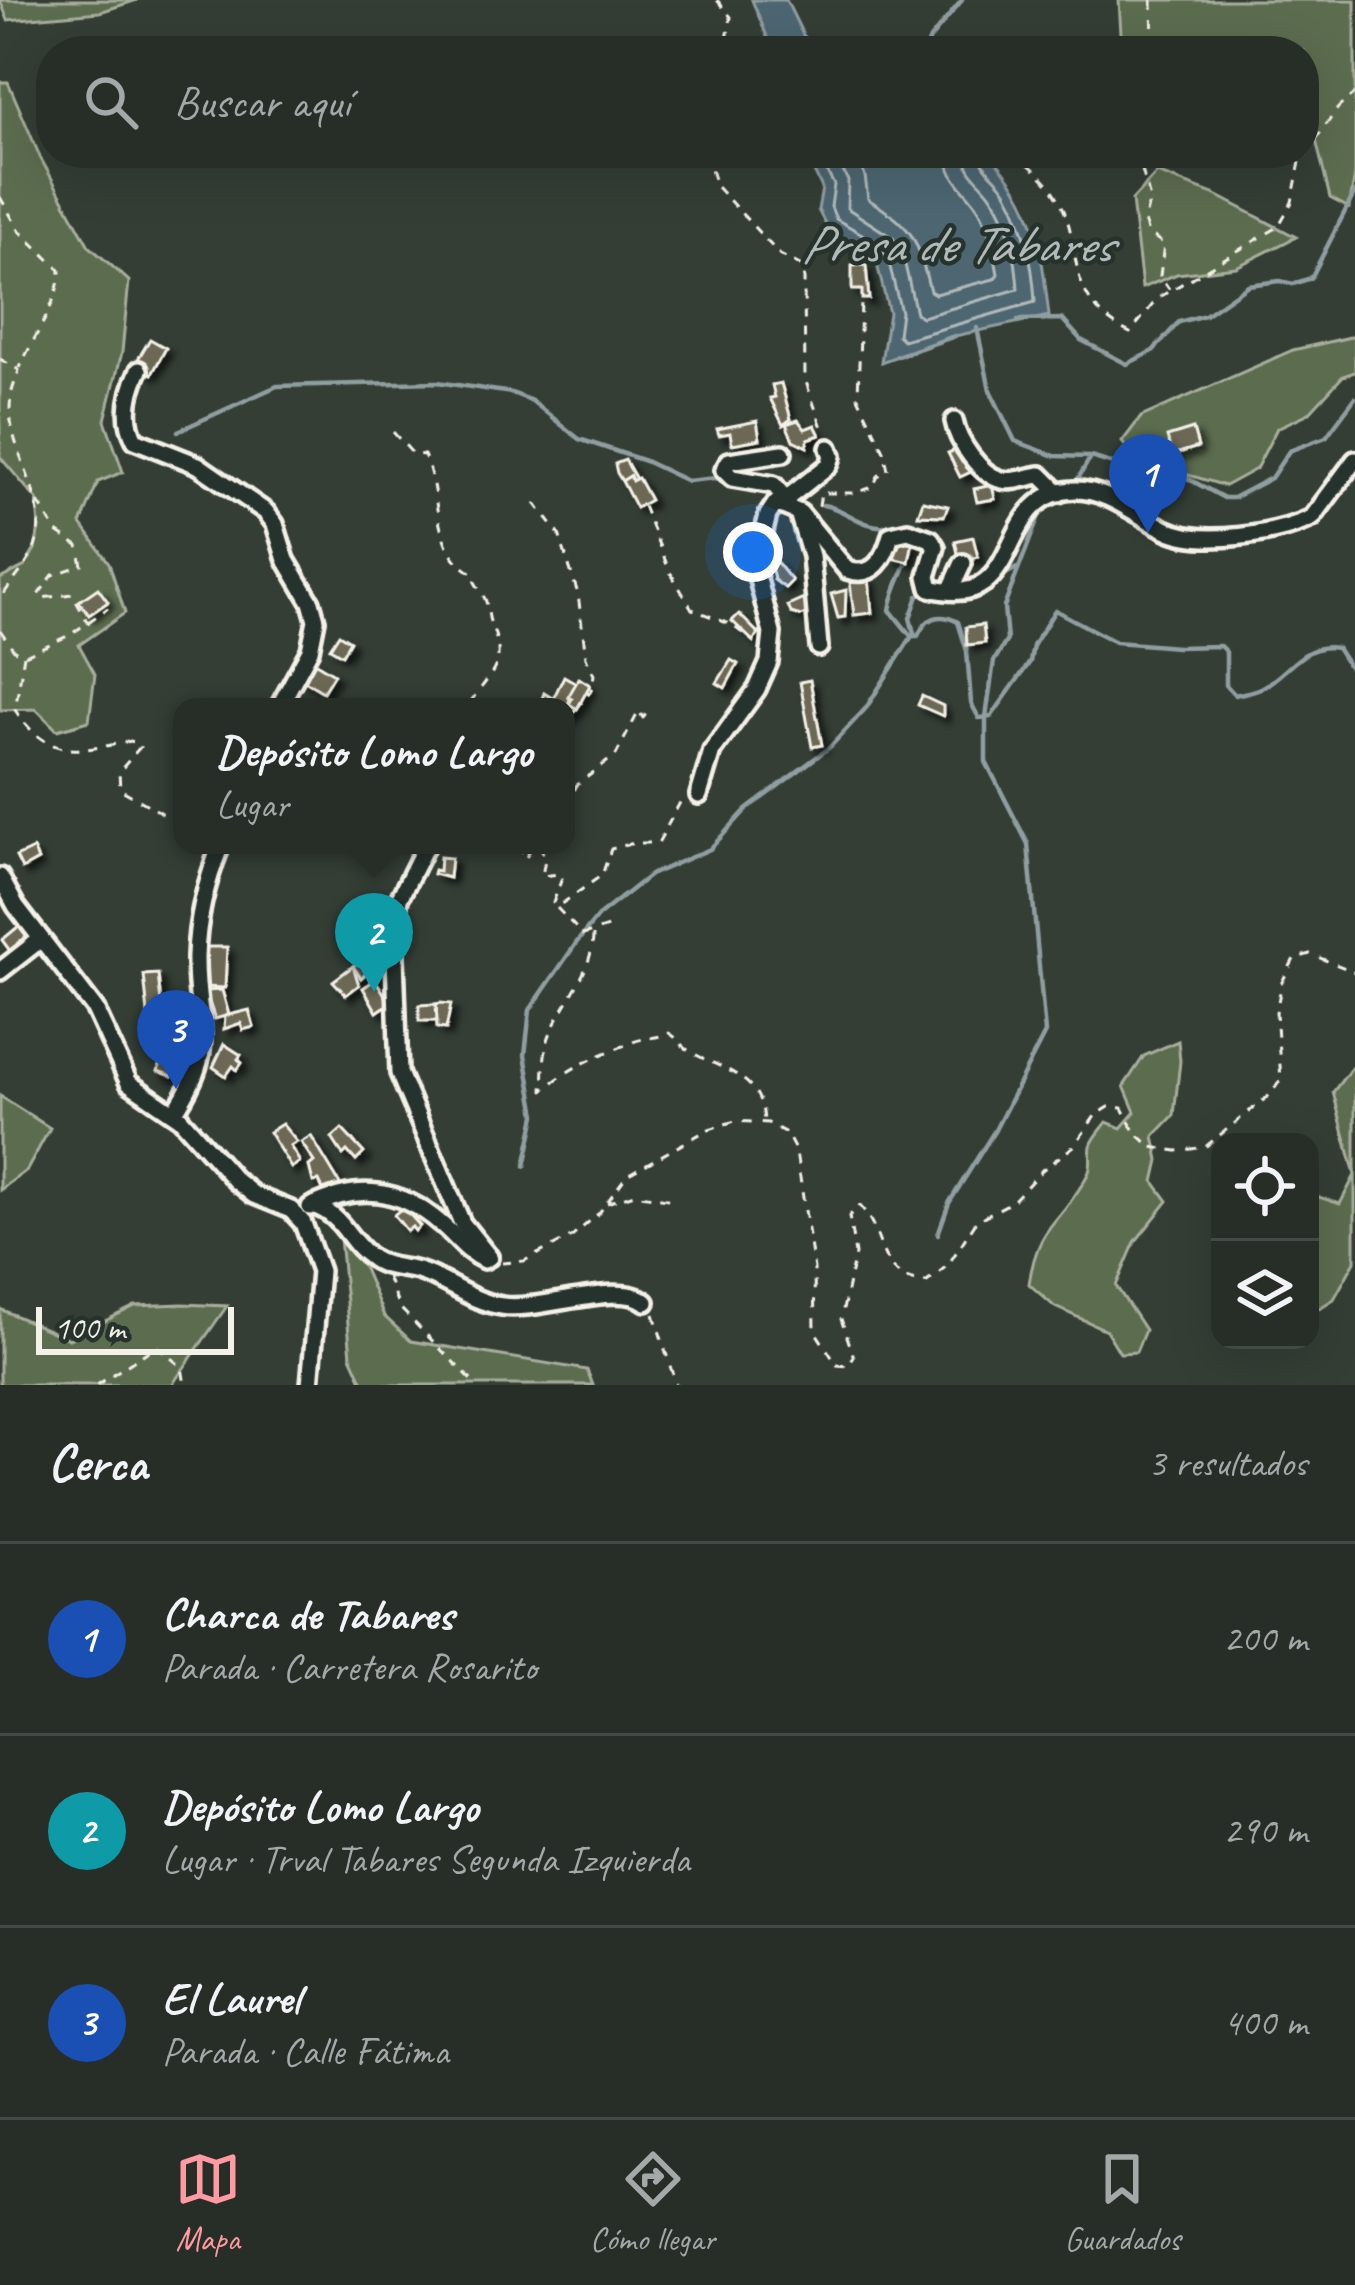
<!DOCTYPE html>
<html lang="es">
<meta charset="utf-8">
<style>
body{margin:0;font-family:Caveat,sans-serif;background:#2f3630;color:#f1f3f6}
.controls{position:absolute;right:36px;bottom:36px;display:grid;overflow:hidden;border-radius:24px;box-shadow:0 12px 48px #0002}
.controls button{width:108px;height:108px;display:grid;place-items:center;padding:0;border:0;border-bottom:3px solid #434a45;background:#272e28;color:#f1f3f6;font:60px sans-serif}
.scale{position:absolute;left:36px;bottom:30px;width:198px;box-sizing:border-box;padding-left:12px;border:6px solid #f4f1e8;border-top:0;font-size:33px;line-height:42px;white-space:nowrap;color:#f4f1e8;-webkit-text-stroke:9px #26332d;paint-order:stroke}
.you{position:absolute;left:753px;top:552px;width:42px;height:42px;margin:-30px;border:9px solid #fff;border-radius:50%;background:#1a73e8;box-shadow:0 0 0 18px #1a73e833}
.badge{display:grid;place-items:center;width:78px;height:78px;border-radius:50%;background:#ff9aa2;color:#fff;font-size:39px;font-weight:700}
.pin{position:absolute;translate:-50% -99px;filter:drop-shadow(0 3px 6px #0008)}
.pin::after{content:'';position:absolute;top:63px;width:42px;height:36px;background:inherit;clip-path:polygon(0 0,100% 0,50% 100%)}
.popup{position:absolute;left:173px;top:698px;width:402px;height:156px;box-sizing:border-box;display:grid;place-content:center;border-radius:24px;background:#272e28;filter:drop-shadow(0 3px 9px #0005);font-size:39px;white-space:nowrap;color:#a4a8a8}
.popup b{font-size:45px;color:#f1f3f6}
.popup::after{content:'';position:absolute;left:50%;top:100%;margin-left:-24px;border:24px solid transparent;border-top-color:#272e28}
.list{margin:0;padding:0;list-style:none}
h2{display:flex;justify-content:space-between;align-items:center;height:156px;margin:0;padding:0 48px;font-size:51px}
h2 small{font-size:39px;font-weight:400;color:#a4a8a8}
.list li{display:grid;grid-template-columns:78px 1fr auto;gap:36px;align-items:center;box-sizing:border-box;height:192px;padding:0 48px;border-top:3px solid #434a45}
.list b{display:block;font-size:45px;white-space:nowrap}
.list p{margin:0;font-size:39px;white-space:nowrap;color:#a4a8a8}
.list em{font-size:39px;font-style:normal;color:#a4a8a8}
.icon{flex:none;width:66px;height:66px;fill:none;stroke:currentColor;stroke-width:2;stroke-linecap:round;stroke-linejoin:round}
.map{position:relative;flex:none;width:1355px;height:1385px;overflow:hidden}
.search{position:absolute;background:#272e28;box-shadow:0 12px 48px #0002;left:36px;right:36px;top:36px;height:132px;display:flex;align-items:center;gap:30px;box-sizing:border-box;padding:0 42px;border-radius:48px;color:#a4a8a8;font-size:45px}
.sheet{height:732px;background:#272e28}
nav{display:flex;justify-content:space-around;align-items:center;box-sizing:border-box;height:168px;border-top:3px solid #434a45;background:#272e28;font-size:33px;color:#a4a8a8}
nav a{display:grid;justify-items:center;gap:6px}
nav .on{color:#ff9aa2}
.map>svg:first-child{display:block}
.green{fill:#5b6c4f;stroke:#a8ae9c;stroke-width:3}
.water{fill:#4d6672;stroke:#909ea1;stroke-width:3}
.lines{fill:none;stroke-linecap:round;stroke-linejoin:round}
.shore{stroke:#b1b9b9;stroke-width:3}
.stream{stroke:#909ea1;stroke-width:4.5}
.building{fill:#6c6855;stroke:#f4f1e8;stroke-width:3;filter:url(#shadow)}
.minor-casing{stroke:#f4f1e8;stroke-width:24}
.path{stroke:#f4f1e8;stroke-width:3;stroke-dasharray:9 9;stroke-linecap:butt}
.minor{stroke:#26332d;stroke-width:15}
.labels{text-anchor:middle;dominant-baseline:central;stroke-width:9;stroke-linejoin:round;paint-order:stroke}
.water-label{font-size:54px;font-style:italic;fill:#b1b9b9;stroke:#26332d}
</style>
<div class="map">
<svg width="1355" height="1385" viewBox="0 0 1355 1385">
<defs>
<filter id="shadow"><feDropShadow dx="6" dy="6" stdDeviation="3" flood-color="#0009"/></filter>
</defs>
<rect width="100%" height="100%" fill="#343e35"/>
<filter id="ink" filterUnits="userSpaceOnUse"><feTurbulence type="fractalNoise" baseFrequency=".00833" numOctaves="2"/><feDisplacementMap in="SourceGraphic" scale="24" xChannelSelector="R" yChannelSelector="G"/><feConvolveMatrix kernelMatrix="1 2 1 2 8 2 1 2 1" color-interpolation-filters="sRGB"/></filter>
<g filter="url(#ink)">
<g class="green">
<path d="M0 0H137L100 12 8 20Z"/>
<path d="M1119 0H1355V174L1349 208 1330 198 1304 90V51H1256L1226 37 1213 51H1122Z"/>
<path d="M0 82H8L41 159 89 246 129 281 122 352 105 420 123 472 98 482 81 524 109 563 125 613 79 645 95 674 89 721 57 730 36 709 0 710V579L25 566 35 549 39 528 37 500 0 457Z"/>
<path d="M1157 173 1216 195 1296 237 1236 267 1177 274 1142 288 1132 200Z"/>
<path d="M1355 336V372L1343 376 1309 413 1277 428 1256 469 1225 486 1136 459 1122 442 1141 417 1293 350Z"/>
<path d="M1178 1041 1180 1061 1174 1115 1154 1136 1159 1160 1154 1182 1168 1201 1135 1242 1116 1286 1145 1330 1136 1352 1120 1353 1106 1330 1055 1307 1029 1284C1038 1220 1063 1223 1088 1174 1093 1164 1089 1156 1091 1146 1093 1138 1102 1129 1107 1122L1121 1128 1135 1112 1124 1086 1144 1056Z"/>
<path d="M1355 1063V1261L1334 1299 1310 1314V1194L1340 1204 1355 1175 1333 1092Z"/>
<path d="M0 1096 50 1128 27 1170 0 1190Z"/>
<path d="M340 1238 362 1264 384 1316 411 1341 587 1370 593 1385H364L351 1356Z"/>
<path d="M182 1304 227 1306 172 1385H0V1309L69 1339 135 1306Z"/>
</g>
<g class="water">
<path d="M752 0H786L811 51H773Z"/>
<path d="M805 153H988C1038 203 1041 249 1049 316L950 337 881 362 889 313 877 264 869 252 828 229 818 210 822 188Z"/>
</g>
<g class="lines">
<g class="shore">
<path d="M817 153 834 185 831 207 836 219 876 242 888 259 901 312 898 335 903 340 1035 302C1033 265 1025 224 1006 191 998 177 982 170 980 153"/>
<path d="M834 153 848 181 847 208 893 238 903 256 916 313 922 317 1018 289C1016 258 1009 219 990 194 979 179 966 174 965 153"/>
<path d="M854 153 865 176 868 199C916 230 916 236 930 291L935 294 994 279 998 274C994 252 990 229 979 210 966 188 948 181 947 153"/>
</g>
<g class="stream">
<path d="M925 51 930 39 962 0"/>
<path d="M1018 320 1062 319 1081 340 1127 364 1153 351 1179 322 1205 315 1248 285 1280 281 1293 284 1311 278 1355 192"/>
<path d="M977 328 990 390 1015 441 1055 456 1091 457 1164 480 1185 477 1224 498H1233L1271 478 1289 451 1326 437 1355 398"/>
<path d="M897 356 955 336"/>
<path d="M178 431 277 386 437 382 512 393 532 401 579 439 645 461 687 481 717 478 726 481"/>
<path d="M1075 484 1090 458"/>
<path d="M823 505C847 509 861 528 885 526"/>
<path d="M915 537C910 564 894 582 890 610L911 636H918C926 617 940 612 958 622L967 651 971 703 979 718 991 717 1030 662 1033 646 1055 610 1115 642 1177 647 1220 646 1226 652V685L1235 695C1243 693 1255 691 1263 687 1289 673 1303 642 1337 648L1355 676"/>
<path d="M1002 576 1017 568"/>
<path d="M525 1166 536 1115 525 1055 530 1010 577 942 598 916 650 875 710 849 746 810 830 747 866 708 914 633 910 618 918 596"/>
<path d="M938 1234 949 1203 995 1130 1045 1033 1028 844 986 762V717L994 661 1007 640 1004 607 1039 516"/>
</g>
</g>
<g class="building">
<path d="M866 265 869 299H862V290H852V266Z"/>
<path d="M150 339 166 348 152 374 135 364Z"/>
<path d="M781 383 791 419 783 425 770 398 775 397 772 385Z"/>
<path d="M798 420 805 429 815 425 820 435 808 439 807 447 793 440 786 424Z"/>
<path d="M757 421 760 439 732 444 730 433 719 435 717 429Z"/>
<path d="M1193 429 1198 447 1172 455 1167 437Z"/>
<path d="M955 450 962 462 977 469 960 477 948 453Z"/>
<path d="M625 460 636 479 632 481 630 476 622 481 617 473 615 464Z"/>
<path d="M630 476 632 481 638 478 650 500 636 508 622 481Z"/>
<path d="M992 485 995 499 977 502 974 489Z"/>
<path d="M923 501 948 506 944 516 918 515Z"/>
<path d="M897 537 913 540 909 562 892 558Z"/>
<path d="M973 537 978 557 960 562 955 541Z"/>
<path d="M775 560 792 581 785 588 774 580 770 561Z"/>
<path d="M869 578 872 613 854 615 850 583Z"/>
<path d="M98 588 108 602 89 615 79 601Z"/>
<path d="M846 590 845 617 838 618 831 594Z"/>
<path d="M806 598 811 611 801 616 791 613 788 606Z"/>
<path d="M739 614 759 634 753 641 732 621Z"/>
<path d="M983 625 985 643 967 645 966 627Z"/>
<path d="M339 634 350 641 342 655 330 648Z"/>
<path d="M311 660 334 674 323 692 300 678Z"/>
<path d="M731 660 738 664 725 688 717 683Z"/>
<path d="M564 676 576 683 567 707 553 699Z"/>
<path d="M579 678 590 685 577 709 569 704 572 699 568 697Z"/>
<path d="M810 680 822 745 812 747 800 682Z"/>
<path d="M544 693 567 707 569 704 577 709 566 720V707H539Z"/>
<path d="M922 696 943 706V716L918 705Z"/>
<path d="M33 849 38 860 22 869 16 857Z"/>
<path d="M440 857 451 858 449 878 433 874 434 870 439 871Z"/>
<path d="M19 926 31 941 13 955 2 940Z"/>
<path d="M207 947H227L225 988 205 987Z"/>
<path d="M378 949 387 969 373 976 369 971 361 978 353 966Z"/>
<path d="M353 966 359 985 346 995 333 981Z"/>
<path d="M158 974 162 1013 148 1014 144 975Z"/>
<path d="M373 976 390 1003 377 1012 363 988 372 982 369 978Z"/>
<path d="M222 990 229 1015 215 1019 205 991Z"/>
<path d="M440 1003 451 1004 446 1029 437 1028 436 1004Z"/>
<path d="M436 1004 437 1021H419V1005Z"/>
<path d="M249 1010 254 1027 243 1030 241 1023 224 1029 225 1016Z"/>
<path d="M224 1044 241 1055 238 1059 242 1063 237 1070 233 1066 226 1076 213 1067Z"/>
<path d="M168 1045 182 1050 172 1076 158 1071Z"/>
<path d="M282 1124 297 1142 290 1146 300 1162 291 1168 269 1132Z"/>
<path d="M342 1129 364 1153 356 1161 347 1151 343 1155 332 1138Z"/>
<path d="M311 1136 343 1189 325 1194 319 1181 313 1182 309 1166 314 1162 301 1142Z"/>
<path d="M403 1207 420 1226 415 1231 412 1227 407 1231 394 1215Z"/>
</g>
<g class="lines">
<g class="minor-casing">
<g id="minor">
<path d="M139 370C128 393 123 417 135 440L198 465 266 512 275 524 286 560 311 602 316 620 310 650 279 707"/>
<path d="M954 421C958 442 980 475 1002 480 1014 483 1029 476 1041 475L1059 493"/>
<path d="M783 453 729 461 724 470 732 478 774 485 784 497"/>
<path d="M781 503 829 465 832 456 829 448"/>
<path d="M799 516 811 556 819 647"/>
<path d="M950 591 963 563"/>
<path d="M699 795 712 751 757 689 769 662 772 633 755 568 768 515 776 503 800 513 847 570C874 579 885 558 891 535L908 531 931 539 936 547 927 576 930 588C1029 614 991 493 1075 490 1107 489 1139 517 1167 530 1202 547 1278 534 1312 518L1355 460"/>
<path d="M426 845 399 899 394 928 399 1073 462 1223 489 1257"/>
<path d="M0 877 16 906 95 1009 129 1083 180 1118 235 1180 254 1195 291 1210 303 1223 320 1271 310 1385"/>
<path d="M0 971 41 939"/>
<path d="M174 1113C220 1044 195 1027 196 957 197 917 206 882 221 845"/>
<path d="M313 1205C346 1217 347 1242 373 1259 386 1268 403 1267 418 1271 448 1280 471 1302 502 1306 540 1312 620 1280 646 1302"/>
<path d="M310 1207C358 1183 399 1188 440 1223 456 1236 465 1251 484 1260L489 1257"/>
</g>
</g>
<g class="path">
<path d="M717 0 731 17 725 51"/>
<path d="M1152 0 1153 51"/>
<path d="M706 153 716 186 780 255 800 265 804 278 805 379 824 433"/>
<path d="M1014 153C1026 162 1041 174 1050 186 1091 238 1053 295 1130 333L1158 298 1278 227 1292 202 1300 162 1338 108 1355 93"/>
<path d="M1147 153 1142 170 1150 199 1144 221 1148 233 1164 244 1160 276 1169 289"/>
<path d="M0 197 19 230 60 270C59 304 33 336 20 368"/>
<path d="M0 359 19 370C17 378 12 388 11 397 3 448 50 492 36 544 30 565 11 581 0 600"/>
<path d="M393 432 413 454 424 455C443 497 429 547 472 573 474 584 479 587 484 597 489 606 487 615 491 624 509 667 490 672 467 707"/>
<path d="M38 502 57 532 78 546 82 565 53 575 38 595 42 598 72 594 89 624"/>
<path d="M535 503 559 534 578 594 586 657 594 675 591 691 566 722"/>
<path d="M643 506 670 572 692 609 732 625 755 643"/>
<path d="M819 506 821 493H854L873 487 878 476 888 470 884 451 858 397 861 301"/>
<path d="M0 630 14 650 22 654"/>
<path d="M24 655 15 710C49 760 77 752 131 741L140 747 119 772 120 789 162 813 182 808"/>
<path d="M25 655 70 635 108 608"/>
<path d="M566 806 577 785 616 755 639 711 643 718 650 709"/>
<path d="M189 845 204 847"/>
<path d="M518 845 525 859 533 845"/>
<path d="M540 845 545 859 542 876 559 874 562 878 553 903 560 905 602 875 611 849 634 843H658L683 797"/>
<path d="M557 908 583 935 611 926"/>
<path d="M593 935C593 971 565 1000 551 1032 543 1050 544 1072 543 1091 566 1068 602 1054 633 1042 645 1037 656 1039 669 1033 678 1038 682 1047 691 1052 724 1071 762 1075 764 1122"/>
<path d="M607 1203 634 1194 674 1200"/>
<path d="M502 1263 524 1261 573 1236 599 1213 627 1175 709 1129 735 1121 768 1123 786 1133 796 1152 814 1269 815 1331 837 1365 848 1366 854 1357 841 1319 855 1254 849 1216 860 1206C887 1234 875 1281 927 1282L948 1265 977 1220 1012 1202 1042 1170 1074 1146 1095 1116 1109 1107 1122 1108 1134 1131 1151 1147 1177 1151 1205 1147 1271 1094 1281 1079 1276 1012 1282 982 1294 959 1310 954 1355 972"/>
<path d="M387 1277 399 1307 476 1385"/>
<path d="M654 1314 676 1385"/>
<path d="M97 1385 156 1346 182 1367 185 1385"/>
</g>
<use href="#minor" class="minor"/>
</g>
</g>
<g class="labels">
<g class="water-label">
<text x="956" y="244">Presa de Tabares</text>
</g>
</g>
</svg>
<div class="controls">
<button><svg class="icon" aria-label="locate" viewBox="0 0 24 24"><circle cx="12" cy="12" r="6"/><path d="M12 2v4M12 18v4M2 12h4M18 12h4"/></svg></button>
<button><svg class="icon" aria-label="layers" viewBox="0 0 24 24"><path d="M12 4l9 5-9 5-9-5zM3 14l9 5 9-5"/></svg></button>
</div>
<div class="scale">100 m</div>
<div class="you"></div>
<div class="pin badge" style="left:1148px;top:533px;background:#1a4fb4">1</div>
<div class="pin badge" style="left:374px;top:992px;background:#0f9aa8">2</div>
<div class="popup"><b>Depósito Lomo Largo</b>Lugar</div>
<div class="pin badge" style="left:176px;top:1089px;background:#1a4fb4">3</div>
<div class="search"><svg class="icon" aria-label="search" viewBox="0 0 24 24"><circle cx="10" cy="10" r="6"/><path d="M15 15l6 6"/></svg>Buscar aquí</div>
</div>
<section class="sheet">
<h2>Cerca<small>3 resultados</small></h2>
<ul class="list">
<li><span class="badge" style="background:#1a4fb4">1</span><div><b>Charca de Tabares</b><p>Parada · Carretera Rosarito</p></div><em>200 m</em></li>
<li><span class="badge" style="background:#0f9aa8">2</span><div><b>Depósito Lomo Largo</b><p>Lugar · Trval Tabares Segunda Izquierda</p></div><em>290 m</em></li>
<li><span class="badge" style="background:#1a4fb4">3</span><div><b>El Laurel</b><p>Parada · Calle Fátima</p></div><em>400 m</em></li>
</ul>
</section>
<nav>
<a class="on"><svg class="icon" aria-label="map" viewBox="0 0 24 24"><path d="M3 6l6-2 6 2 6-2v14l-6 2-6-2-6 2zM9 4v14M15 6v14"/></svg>Mapa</a>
<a><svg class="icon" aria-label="directions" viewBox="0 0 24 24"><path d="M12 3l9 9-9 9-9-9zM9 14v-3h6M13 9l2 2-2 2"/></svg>Cómo llegar</a>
<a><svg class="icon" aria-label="saved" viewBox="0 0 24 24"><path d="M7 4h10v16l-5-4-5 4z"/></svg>Guardados</a>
</nav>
